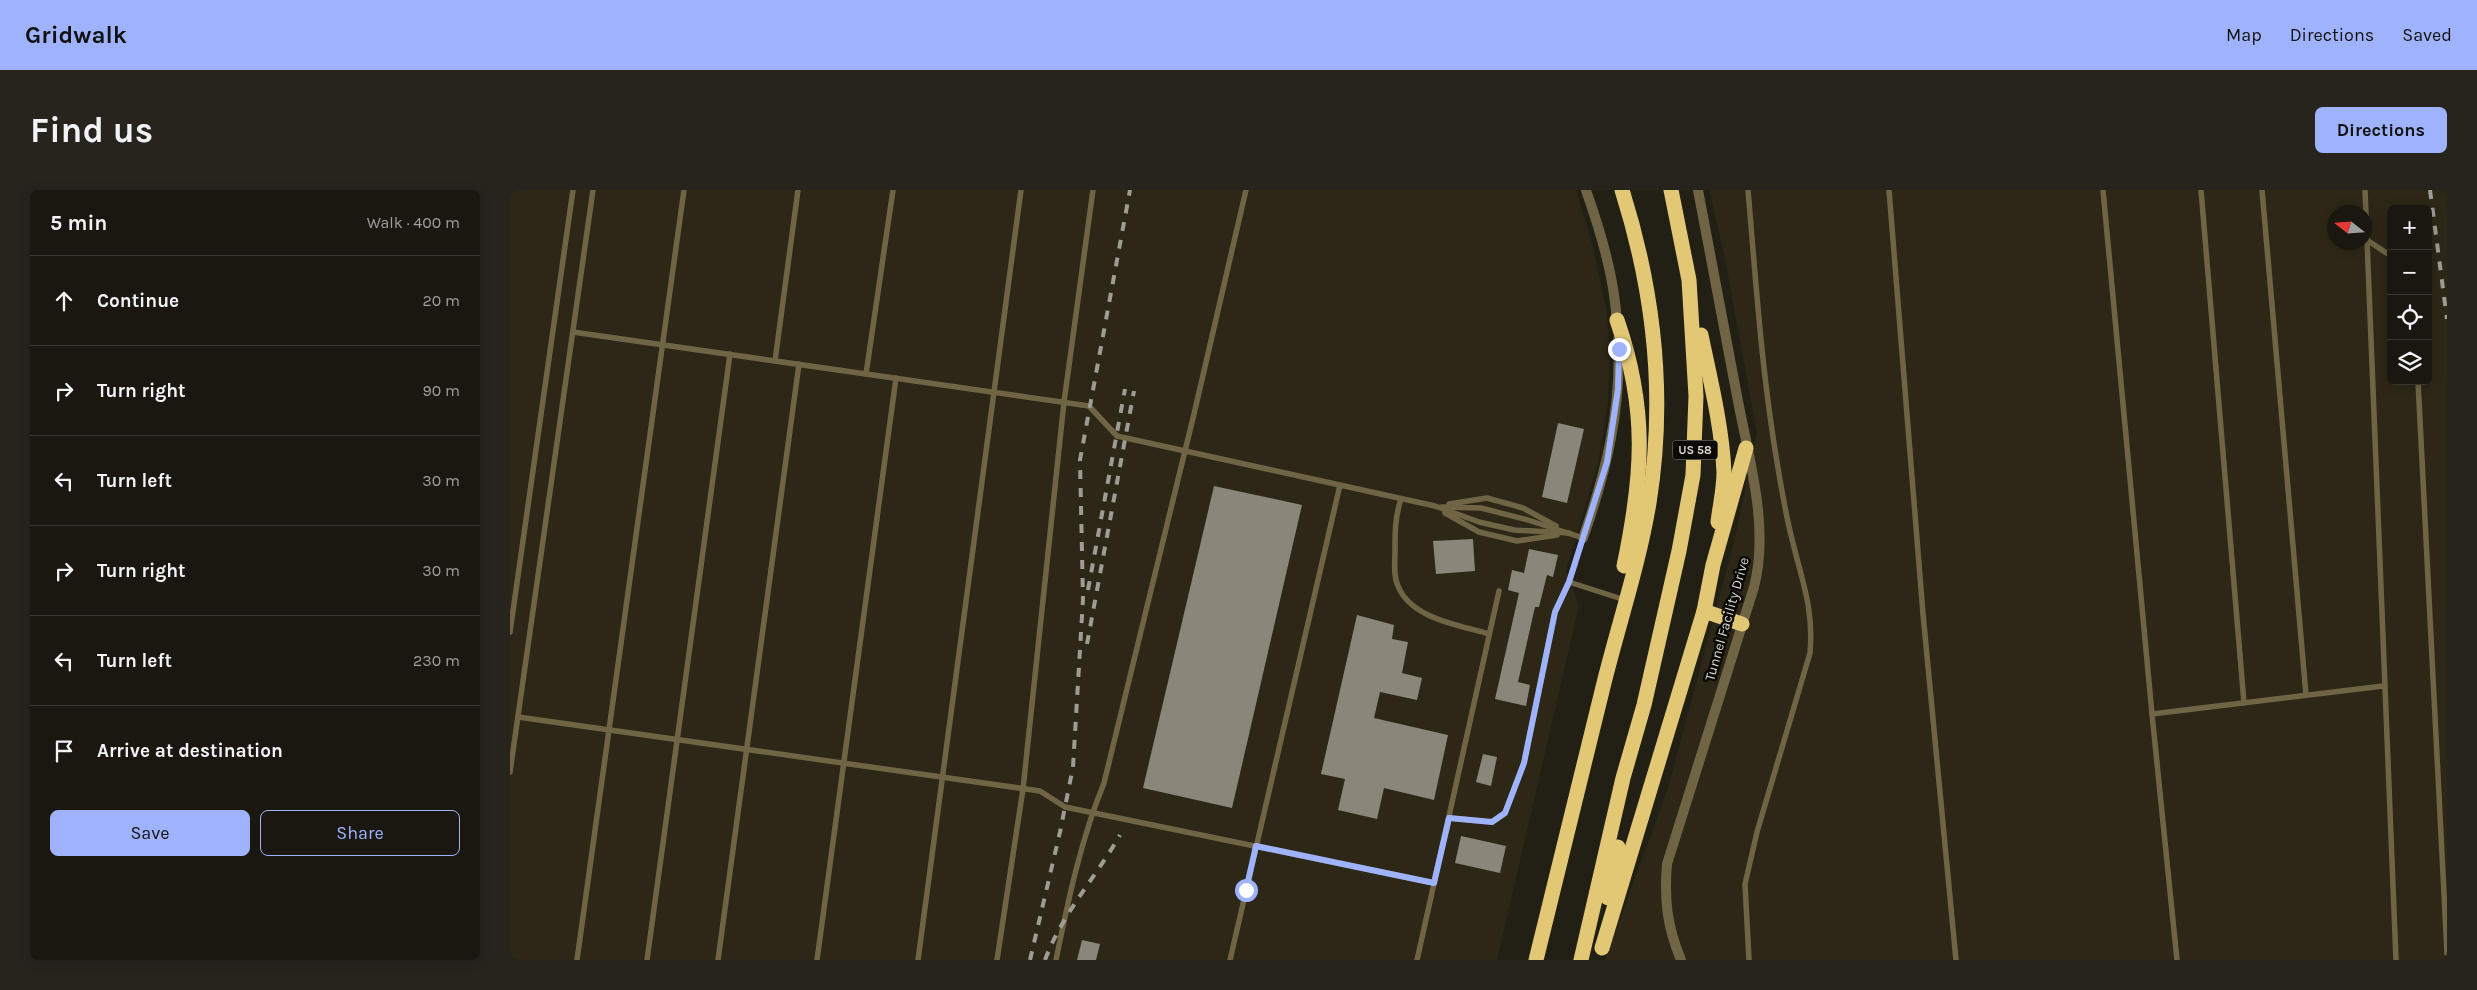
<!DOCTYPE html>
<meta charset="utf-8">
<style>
body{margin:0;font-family:Karla,sans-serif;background:#27241e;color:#f1f3f6}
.controls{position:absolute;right:15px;top:15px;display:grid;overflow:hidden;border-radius:8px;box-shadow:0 2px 12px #0003}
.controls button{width:45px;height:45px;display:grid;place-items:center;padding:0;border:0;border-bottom:1px solid #383630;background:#1a1710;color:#f1f3f6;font:25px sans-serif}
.compass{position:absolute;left:1817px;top:15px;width:45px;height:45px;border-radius:50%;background:#1a1710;box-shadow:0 2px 12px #0003;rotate:287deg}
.stop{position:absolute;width:15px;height:15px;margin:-11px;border:4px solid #9fb3fd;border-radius:50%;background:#fff}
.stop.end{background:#9fb3fd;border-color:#fff;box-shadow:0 1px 5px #0008}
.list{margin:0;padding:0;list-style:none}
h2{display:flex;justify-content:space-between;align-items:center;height:65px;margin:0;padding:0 20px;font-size:21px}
h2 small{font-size:16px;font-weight:400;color:#9f9f9f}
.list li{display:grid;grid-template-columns:32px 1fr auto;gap:15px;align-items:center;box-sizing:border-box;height:90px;padding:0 20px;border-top:1px solid #383630}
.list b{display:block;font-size:19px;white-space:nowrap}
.list em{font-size:16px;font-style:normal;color:#9f9f9f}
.actions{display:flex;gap:10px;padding:15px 20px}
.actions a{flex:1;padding:11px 0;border:1px solid #9fb3fd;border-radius:8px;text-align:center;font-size:18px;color:#9fb3fd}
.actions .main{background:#9fb3fd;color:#111}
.icon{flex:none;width:28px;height:28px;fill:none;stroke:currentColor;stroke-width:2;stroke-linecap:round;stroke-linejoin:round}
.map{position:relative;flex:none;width:1937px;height:770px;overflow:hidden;border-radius:8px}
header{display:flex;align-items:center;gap:30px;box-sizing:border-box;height:70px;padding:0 25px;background:#9fb3fd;color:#111}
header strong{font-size:24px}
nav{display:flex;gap:28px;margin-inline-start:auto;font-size:18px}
.intro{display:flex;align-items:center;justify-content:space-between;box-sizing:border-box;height:120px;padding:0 30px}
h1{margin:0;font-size:35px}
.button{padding:12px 22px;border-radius:8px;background:#9fb3fd;color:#111;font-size:18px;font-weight:700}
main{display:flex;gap:30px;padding:0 30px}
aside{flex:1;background:#1a1710;border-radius:8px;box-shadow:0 2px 12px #0003}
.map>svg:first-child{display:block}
.built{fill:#2d2717;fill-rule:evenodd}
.building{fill:#8a867a}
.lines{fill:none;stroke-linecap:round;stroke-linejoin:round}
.lane{stroke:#6f6545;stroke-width:5.5}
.street{stroke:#6f6545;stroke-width:10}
.highway{stroke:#e2c775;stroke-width:15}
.rail{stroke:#9f9c95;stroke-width:4;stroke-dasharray:9 9;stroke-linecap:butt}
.route{stroke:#9fb3fd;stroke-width:6}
.labels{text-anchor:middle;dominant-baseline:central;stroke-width:5;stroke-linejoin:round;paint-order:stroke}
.shield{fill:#0a0905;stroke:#9a9892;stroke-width:1}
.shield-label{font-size:12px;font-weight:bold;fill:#d8d6cf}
.street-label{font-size:14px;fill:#d8d6cf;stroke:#0a0905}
</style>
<header>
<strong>Gridwalk</strong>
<nav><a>Map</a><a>Directions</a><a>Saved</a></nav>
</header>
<div class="intro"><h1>Find us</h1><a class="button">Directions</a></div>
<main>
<aside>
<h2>5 min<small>Walk · 400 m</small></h2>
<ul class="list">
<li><svg class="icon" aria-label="ahead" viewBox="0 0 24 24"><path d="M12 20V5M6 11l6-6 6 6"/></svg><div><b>Continue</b></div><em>20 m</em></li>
<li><svg class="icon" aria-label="right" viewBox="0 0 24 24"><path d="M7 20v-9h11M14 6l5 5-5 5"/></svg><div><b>Turn right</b></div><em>90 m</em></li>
<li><svg class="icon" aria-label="left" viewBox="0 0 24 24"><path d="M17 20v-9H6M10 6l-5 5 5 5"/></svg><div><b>Turn left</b></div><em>30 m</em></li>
<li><svg class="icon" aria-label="right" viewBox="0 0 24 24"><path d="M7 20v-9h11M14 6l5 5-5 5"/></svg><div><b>Turn right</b></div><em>30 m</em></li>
<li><svg class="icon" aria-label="left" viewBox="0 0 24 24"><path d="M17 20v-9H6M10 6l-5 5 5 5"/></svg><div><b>Turn left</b></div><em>230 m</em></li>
<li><svg class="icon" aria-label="arrive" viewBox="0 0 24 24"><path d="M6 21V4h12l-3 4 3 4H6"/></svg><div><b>Arrive at destination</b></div></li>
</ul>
<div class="actions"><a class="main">Save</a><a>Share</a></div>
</aside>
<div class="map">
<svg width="1937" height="770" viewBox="0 0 1937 770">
<rect width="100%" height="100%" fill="#221f15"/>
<g class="built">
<path d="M0 0H1066L1083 57 1097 123 1100 164 1098 213 1088 274 1056 380 1069 416 987 770H0Z"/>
<path d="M1199 0H1937V770H1095L1158 598 1225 348 1247 243 1215 69ZM1881 19H1918V191H1881ZM1824 22H1854V52H1824Z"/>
</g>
<g class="building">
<path d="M1048 233 1074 239 1057 313 1032 307Z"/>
<path d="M704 296 792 315 722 618 633 598Z"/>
<path d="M963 349 965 381 926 384 923 351Z"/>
<path d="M1019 359 1048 365 1043 387 1037 385 1029 417H1025L1008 492 1020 495 1016 516 985 509 1009 403 998 400 1002 380 1014 383Z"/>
<path d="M847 425 884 435 882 449 898 452 892 483 912 488 907 510 870 502 864 528 938 545 924 610 874 598 867 629 828 620 835 589 811 584Z"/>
<path d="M973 564 987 567 981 596 966 592Z"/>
<path d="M951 646 996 656 990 683 945 673Z"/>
<path d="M572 750 590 754 586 770H567Z"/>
</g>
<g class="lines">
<g class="lane">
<path d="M1238 0C1246 93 1252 186 1268 278 1272 302 1276 326 1282 349 1292 391 1304 419 1300 463L1247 642 1235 694 1239 770"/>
<path d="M1379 0 1413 424 1446 770"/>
<path d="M1593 0 1642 524"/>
<path d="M1691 0 1734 513"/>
<path d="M1752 0 1796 505"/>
<path d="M1855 0 1886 770"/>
<path d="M1857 50 1881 66"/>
<path d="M63 142 579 216 607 246 925 316 969 332 1004 340 1059 343"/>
<path d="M265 171 288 0"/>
<path d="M356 184 383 0"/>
<path d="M1908 191 1937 763"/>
<path d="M891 309C885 327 885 342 885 361 885 373 883 385 888 396 901 429 950 435 979 444"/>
<path d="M939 314 977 308 1013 318 1046 336"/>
<path d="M932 317 971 318 1018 330 1073 348 1059 392 1045 422 1014 573 995 623 982 632 939 628"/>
<path d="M935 323 969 342 1007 351 1047 345"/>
<path d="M1059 392 1115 410"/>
<path d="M0 442 63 0"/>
<path d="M8 527 530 601 555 617 924 693"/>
<path d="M0 582 83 0"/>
<path d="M67 770 174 0"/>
<path d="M137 770 220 164"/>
<path d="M208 770 289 174"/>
<path d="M307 770 386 188"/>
<path d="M408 770 511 0"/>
<path d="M487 770 513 599 554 212 583 0"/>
<path d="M546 770C558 711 571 649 594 593L684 224 736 0"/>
<path d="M720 770 830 295"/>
<path d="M907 770 989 401"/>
<path d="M1667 770 1642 524 1873 496"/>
</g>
<g class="street">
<path d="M1076 0C1091 43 1105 89 1107 135"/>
<path d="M1073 348C1096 283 1112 218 1108 149"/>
<path d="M1171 770C1157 736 1154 710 1157 674L1244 397C1260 336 1238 266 1227 206 1214 137 1201 68 1188 0"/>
</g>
<g class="highway">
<path d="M1107 130C1138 220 1133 285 1114 376"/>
<path d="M1191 145C1200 189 1212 236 1214 282 1214 299 1210 315 1208 332"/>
<path d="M1194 421 1232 434"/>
<path d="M1098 708 1108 657"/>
<path d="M1092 758 1194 421 1203 375 1236 258"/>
<path d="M1026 770C1049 678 1071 585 1094 493 1109 433 1129 373 1139 313 1156 207 1144 101 1112 0"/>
<path d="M1071 770 1113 588 1134 515 1169 361 1183 285 1186 206 1179 90 1161 0"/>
</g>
<g class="rail">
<path d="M1920 0 1937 129"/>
<path d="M578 400 615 199"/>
<path d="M577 454 624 201"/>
<path d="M520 770 550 642 563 577 573 409 570 270 620 0"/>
<path d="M535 770C552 724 586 687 610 645"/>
</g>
</g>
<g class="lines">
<path class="route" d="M736 700 746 656 924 693 939 628 982 632 995 623 1014 573 1045 422 1059 392 1097 272 1108 199 1109 159"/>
</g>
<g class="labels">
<rect class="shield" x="1162.5" y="250.5" width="45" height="19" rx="4"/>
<g class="shield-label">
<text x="1185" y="260">US 58</text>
</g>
<g class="street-label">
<text transform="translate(1217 429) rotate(-74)">Tunnel Facility Drive</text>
</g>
</g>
</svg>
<div class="controls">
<button>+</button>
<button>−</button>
<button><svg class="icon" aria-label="locate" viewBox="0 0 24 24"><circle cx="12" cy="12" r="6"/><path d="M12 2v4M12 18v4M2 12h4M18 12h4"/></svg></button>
<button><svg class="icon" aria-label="layers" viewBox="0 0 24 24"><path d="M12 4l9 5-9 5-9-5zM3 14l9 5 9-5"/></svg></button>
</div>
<svg class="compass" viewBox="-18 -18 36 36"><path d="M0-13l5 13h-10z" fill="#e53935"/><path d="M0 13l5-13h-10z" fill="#9f9f9f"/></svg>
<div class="stop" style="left:736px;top:700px"></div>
<div class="stop end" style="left:1109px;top:159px"></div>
</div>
</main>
